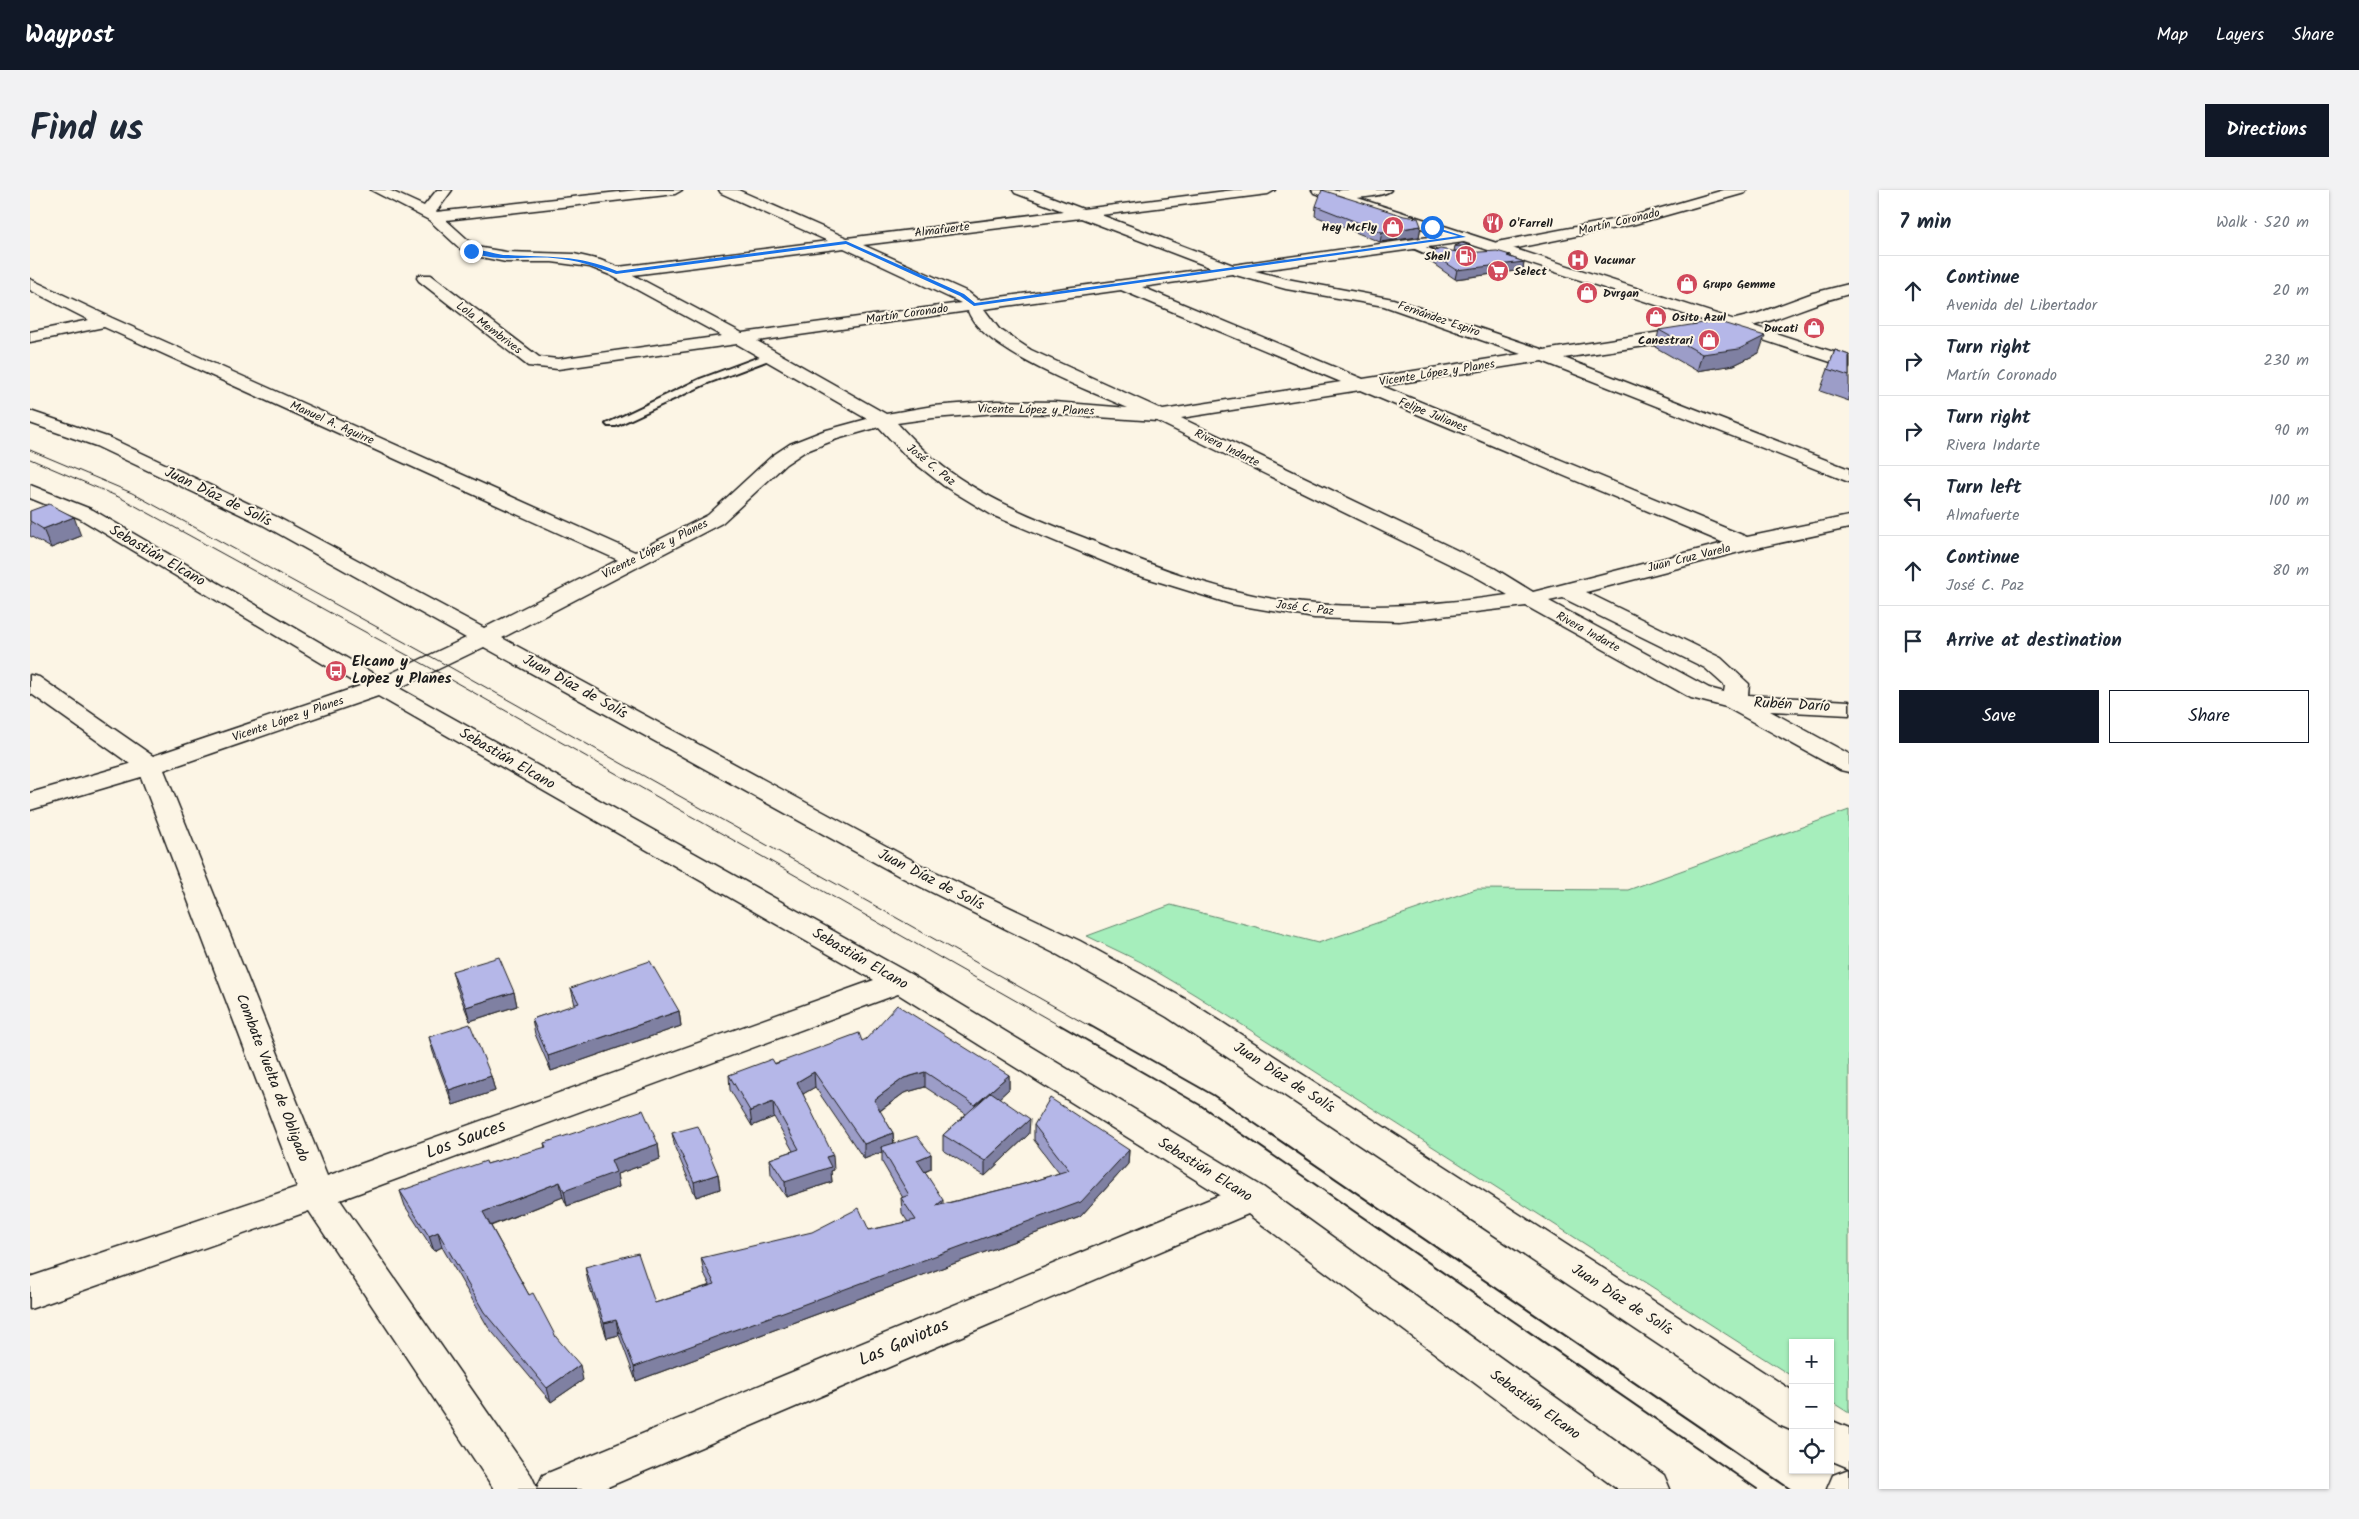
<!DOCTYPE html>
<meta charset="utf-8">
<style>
body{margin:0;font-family:Kalam,sans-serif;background:#f2f2f3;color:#1f2937}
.controls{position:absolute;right:15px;bottom:15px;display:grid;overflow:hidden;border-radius:0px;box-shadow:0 1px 4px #0004}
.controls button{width:45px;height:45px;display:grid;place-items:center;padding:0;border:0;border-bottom:1px solid #e0e1e3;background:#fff;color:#1f2937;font:25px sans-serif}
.stop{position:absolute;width:15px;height:15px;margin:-11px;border:4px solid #1a73e8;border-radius:50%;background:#fff}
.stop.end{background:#1a73e8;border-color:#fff;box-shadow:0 1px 5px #0008}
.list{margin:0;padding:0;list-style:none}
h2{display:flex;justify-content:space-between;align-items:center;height:65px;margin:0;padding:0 20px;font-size:21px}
h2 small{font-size:16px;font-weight:400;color:#747a83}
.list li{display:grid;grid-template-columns:32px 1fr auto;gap:15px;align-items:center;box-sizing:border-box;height:70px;padding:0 20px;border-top:1px solid #e0e1e3}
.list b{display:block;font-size:19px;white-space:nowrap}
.list p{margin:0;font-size:16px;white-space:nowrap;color:#747a83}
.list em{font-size:16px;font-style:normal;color:#747a83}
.actions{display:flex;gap:10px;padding:15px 20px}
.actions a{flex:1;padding:11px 0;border:1px solid #111827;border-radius:0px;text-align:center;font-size:18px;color:#111827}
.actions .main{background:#111827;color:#fff}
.icon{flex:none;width:28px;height:28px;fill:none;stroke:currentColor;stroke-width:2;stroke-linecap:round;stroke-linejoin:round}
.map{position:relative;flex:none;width:1819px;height:1299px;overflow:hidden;border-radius:0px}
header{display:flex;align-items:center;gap:30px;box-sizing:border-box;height:70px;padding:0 25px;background:#111827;color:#fff}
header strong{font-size:24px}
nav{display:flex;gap:28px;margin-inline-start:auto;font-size:18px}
.intro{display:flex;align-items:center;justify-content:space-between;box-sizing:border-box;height:120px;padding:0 30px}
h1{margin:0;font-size:35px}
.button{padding:12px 22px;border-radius:0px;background:#111827;color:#fff;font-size:18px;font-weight:700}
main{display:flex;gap:30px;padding:0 30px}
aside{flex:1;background:#fff;border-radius:0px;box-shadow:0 1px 4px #0004}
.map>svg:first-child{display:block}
.green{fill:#a6eebc;stroke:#61856c}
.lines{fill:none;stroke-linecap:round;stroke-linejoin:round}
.lane-casing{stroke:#1c1c1c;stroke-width:4}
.street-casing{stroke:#1c1c1c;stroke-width:3}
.secondary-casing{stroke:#1c1c1c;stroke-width:3}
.primary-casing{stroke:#1c1c1c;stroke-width:3}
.lane{fill:#fcf5e5;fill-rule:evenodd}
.street{fill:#fcf5e5;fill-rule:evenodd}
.secondary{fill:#fcf5e5;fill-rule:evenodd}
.primary{fill:#fcf5e5;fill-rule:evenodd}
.tram-far1{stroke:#1c1c1c;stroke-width:1}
.tram{stroke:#1c1c1c;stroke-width:2}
.wall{fill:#9c9dc8;stroke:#1c1c1c}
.shaded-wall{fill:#7f80a2;stroke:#1c1c1c}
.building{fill:#b5b7e8;stroke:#1c1c1c}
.route{fill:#1a73e8}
.labels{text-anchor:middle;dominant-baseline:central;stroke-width:4;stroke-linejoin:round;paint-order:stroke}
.far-street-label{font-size:12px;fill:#1c1c1c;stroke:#fcf5e5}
.far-poi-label{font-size:12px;font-weight:bold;fill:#1c1c1c;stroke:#fcf5e5;text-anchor:start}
.street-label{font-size:15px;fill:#1c1c1c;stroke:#fcf5e5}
.poi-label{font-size:15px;font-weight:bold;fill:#1c1c1c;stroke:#fcf5e5;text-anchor:start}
.near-street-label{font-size:18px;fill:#1c1c1c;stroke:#fcf5e5}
</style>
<header>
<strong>Waypost</strong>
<nav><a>Map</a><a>Layers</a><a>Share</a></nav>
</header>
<div class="intro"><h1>Find us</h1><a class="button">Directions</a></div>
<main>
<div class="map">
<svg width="1819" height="1299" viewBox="0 0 1819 1299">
<rect width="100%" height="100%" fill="#fcf5e5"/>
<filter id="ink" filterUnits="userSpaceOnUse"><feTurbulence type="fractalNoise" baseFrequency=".02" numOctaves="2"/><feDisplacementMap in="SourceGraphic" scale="10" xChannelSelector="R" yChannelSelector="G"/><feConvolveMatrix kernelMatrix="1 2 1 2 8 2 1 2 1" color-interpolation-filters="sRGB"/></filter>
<g filter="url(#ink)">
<path class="green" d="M1819 620V1223L1800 1211V1153H1763V1187L1167 806 1111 772 1057 746 1141 715 1288 753 1446 699 1598 700Z"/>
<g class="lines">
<g class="lane-casing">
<g id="lane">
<path d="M1381 51 1405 61 1425 65 1427 67 1422 70 1399 65 1378 56V52Z"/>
<path d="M740 163 745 166 744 168 678 193 586 236H578L576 234 670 189Z"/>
</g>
</g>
<g class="street-casing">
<g id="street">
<path d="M341 0H359L394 16 407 0H422L406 22 607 0H652L645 4 416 30 446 57 476 62 544 64 570 70 588 77 798 51 691 3 689 0H708L817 48 1033 21 985 3 983 0H1003L1053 19 1204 0H1245L1238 4 1071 25 1203 75 1434 42 1439 44 1442 47 1439 50 1434 52 1225 81 1257 89 1363 109 1514 160 1689 133 1726 124 1783 103 1819 94V104C1790 111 1764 123 1736 132 1671 151 1601 157 1534 168L1819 279V292L1512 171 1352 196 1717 347 1819 326V338L1717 360 1556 402 1691 468 1719 494 1718 505 1819 511V525L1740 521 1819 564V582L1810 580 1696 517 1661 508 1496 416 1369 431 1284 428 1201 414 1104 384 962 325 914 296 876 266 849 237 807 249 774 262 756 274 692 333 472 448 891 675 1050 751 1159 811 1763 1201V1241L1749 1235 1137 827 1028 765 871 687 454 457 369 498 882 785 1233 997 1634 1285 1640 1299H1587L1218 1024 573 1299H464L279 1021 0 1119V1087L267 997 111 587 0 620V603L100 574 0 503V485L9 487 123 566 330 496 49 328 0 308V295L63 320 351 488 436 448 233 335 66 256 0 233V221L80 248 247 327 454 438 588 370 74 137 0 152V142L59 130 0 100V89L82 128 605 362 678 325 742 266 760 254 793 241 837 229 707 154 528 179 498 176 389 91 387 88 389 85H401L509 167 528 169 692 146 580 85 560 77 522 72H476L436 64 399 30ZM1051 28 1182 78 948 110 938 102 833 55ZM814 58 931 113 712 143 603 85ZM1202 84 1256 99 1354 116 1491 164 1333 189 1112 97ZM1091 100 1311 192 1133 220 1001 160 969 139 954 119ZM938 121C952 161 1059 200 1098 218L1024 212 967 211 903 216 856 224 727 151ZM1330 200 1694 353 1503 402 1464 378 1151 228ZM967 223 1024 224 1127 231 1448 388 1478 405C1411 414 1353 419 1286 414 1206 409 1128 378 1055 348 1011 331 968 314 929 288 906 273 886 254 867 233L903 228ZM1533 408 1675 478 1695 496 1694 502 1679 498 1519 411ZM348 506 844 790 297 986 134 580ZM868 804 1190 1005 513 1285 507 1298 501 1285 310 1010Z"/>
<path d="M1312 0H1361C1355 7 1303 12 1298 5L1300 2Z"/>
<path d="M1694 0H1717L1715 3 1605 34 1467 62 1459 57 1467 52 1603 26Z"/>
<path d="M1800 1230 1819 1238V1278L1800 1270Z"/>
</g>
</g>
<g class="secondary-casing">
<path id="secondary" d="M1819 1279V1299H1797L1803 1285Z"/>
</g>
<g class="primary-casing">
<path id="primary" d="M1282 0H1303L1819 167V178L1284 3Z"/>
</g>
<use href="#lane" class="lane"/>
<use href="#street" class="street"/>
<use href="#secondary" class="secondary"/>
<use href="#primary" class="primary"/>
<g class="tram-far1">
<path d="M0 260 102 303 409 471 1061 837"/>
<path d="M0 269 91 308 397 476 1032 837"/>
</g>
<g class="tram">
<path d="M1030 835 1170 915 1727 1299"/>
<path d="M1059 835 1183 905 1760 1299"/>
</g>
</g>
<g class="wall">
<path d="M1286 16 1391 36 1389 47 1350 52 1285 26Z"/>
<path d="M1425 56H1441L1440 61H1424Z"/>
<path d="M1401 63H1433L1480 65V67L1494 72 1493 80 1425 89 1399 71Z"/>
<path d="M1629 140 1729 163 1704 175 1667 181 1625 157Z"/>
<path d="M1805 160 1819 165V211L1790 201Z"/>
<path d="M0 321 51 346 21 358 0 346Z"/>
<path d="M422 781 484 802 487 816 440 831 426 796Z"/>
<path d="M541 798 649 821 651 836 521 881 505 844 502 829 545 815Z"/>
<path d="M399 847 461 886 465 901 423 915 403 862Z"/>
<path d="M832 851 979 885V899L969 908 999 944 955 986 913 960V945L936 924 895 897 874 903 850 921 863 943 864 953 901 964V979L895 982 913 1014 994 994 1029 983 1004 950V935L1099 960 1098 974 1050 1027 606 1191 589 1145 577 1148 558 1092 555 1077 625 1113 680 1095 674 1083 671 1068 839 1040 878 1032 872 1023 871 1008H873L852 972V962L834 969 785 897 773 904 804 980 801 981 802 992 756 1007 741 984 740 969 763 961 744 927 722 936 700 900 699 885Z"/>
<path d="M642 943 688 984 690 999 666 1007 645 958Z"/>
<path d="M514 953 628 954 630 969 587 984 589 997 537 1016 533 1007 461 1036 499 1105 553 1190 521 1212 458 1137 412 1057 404 1061 375 1016 370 1001 457 974 515 958Z"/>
</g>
<g class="shaded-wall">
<path d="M1391 36 1389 47 1350 52 1352 42Z"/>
<path d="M1480 65 1479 73 1494 72 1493 80 1425 89 1427 80Z"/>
<path d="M1735 146 1729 163 1704 175 1667 181 1672 164Z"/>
<path d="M44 327 51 346 21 358 13 339Z"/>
<path d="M484 802 487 816 440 831 436 817Z"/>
<path d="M649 821 651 836 521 881 518 866Z"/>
<path d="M784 882 785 897 768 907 767 892Z"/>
<path d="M895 882V897L874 903 844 925V910L874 888Z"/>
<path d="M979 885V899L945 930V915Z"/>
<path d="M461 886 465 901 423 915 419 900Z"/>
<path d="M743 912 744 927 722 936 720 921Z"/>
<path d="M1000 929 999 944 955 986V971Z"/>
<path d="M863 943 864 958 851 957 852 962 834 969V954Z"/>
<path d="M628 954 630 969 587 984 589 997 537 1016 534 1001 581 970Z"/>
<path d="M1099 960 1098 974 1050 1027 606 1191 604 1177Z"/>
<path d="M901 964V979L887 985V970Z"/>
<path d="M803 965 804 980 801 981 802 992 756 1007 755 992 796 967Z"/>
<path d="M688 984 690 999 666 1007 664 992Z"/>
<path d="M530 992 533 1007 457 1037 453 1022Z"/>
<path d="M913 1010V1024L906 1016Z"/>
<path d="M408 1042 412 1057 404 1061 399 1046Z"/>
<path d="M586 1130 589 1145 577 1148 574 1133Z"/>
<path d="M550 1175 553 1190 521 1212 517 1198Z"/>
</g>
<g class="building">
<path d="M1292 0 1374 26 1388 28 1391 36 1352 42 1286 16Z"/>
<path d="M1432 53 1441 56H1425Z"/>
<path d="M1410 59 1433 63 1467 61 1480 65 1477 66 1494 72 1427 80 1401 63Z"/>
<path d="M1686 131 1735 146 1709 159 1672 164 1629 140Z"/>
<path d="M1805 160 1819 165V186L1798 179Z"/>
<path d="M19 314 44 327 13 339 0 331V321Z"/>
<path d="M469 767 484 802 436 817 422 781Z"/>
<path d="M620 771 649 821 518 866 502 829 549 813 541 798Z"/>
<path d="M867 815 979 885 945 915 895 882 874 888 844 910 863 943 834 954 784 882 767 892 803 965 796 967 801 977 755 992 740 969 769 959 743 912 720 921 699 885 742 869 745 874 829 843 832 851 836 849Z"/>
<path d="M440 834 461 886 419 900 399 847Z"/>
<path d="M961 902 1000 929 955 971 913 945Z"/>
<path d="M1020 908 1099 960 1051 1012 604 1177 586 1130 574 1133 555 1077 608 1063 625 1113 685 1094 671 1068 782 1042 829 1018 839 1040 886 1030 871 1008 879 1005 851 957 887 946 901 964 887 970 913 1010 906 1016 994 994 1039 980 1004 935Z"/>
<path d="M613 920 628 954 581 970 586 982 534 1001 530 992 453 1022 499 1105 503 1103 526 1147 550 1175 517 1198 454 1122 408 1042 399 1046 370 1001 456 971 457 974 516 957 514 953Z"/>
<path d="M668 936 688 984 664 992 642 943Z"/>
</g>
</g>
<path class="route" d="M1402 36 1436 47 944 116 930 106 816 54 586 84C563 76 548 70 523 68 496 66 464 73 439 61 449 57 465 65 477 65 519 68 546 64 587 81L816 51 934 104 945 113 1428 46 1400 38Z"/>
<defs>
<g id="restaurant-disc" transform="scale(1.125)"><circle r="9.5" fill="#d1495b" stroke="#fcf5e5"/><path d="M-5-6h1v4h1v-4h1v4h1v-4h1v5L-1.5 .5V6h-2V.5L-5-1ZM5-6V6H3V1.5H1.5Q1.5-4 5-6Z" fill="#fff"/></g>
<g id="shop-disc" transform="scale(1.125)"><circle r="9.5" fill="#d1495b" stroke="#fcf5e5"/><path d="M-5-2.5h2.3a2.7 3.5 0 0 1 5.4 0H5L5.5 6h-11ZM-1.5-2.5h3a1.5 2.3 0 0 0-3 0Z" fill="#fff"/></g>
<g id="fuel-disc" transform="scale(1.125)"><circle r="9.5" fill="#d1495b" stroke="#fcf5e5"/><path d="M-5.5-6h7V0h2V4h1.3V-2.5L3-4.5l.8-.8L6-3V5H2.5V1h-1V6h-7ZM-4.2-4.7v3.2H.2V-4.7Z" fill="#fff"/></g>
<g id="hospital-disc" transform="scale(1.125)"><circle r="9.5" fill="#d1495b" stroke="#fcf5e5"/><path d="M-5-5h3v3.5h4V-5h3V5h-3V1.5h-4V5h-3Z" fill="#fff"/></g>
<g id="supermarket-disc" transform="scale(1.125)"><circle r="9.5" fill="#d1495b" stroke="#fcf5e5"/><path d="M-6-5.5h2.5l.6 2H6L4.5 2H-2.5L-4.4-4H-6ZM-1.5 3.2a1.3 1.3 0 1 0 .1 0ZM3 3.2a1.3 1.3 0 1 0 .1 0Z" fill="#fff"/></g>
<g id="bus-disc" transform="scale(1.125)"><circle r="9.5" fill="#d1495b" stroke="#fcf5e5"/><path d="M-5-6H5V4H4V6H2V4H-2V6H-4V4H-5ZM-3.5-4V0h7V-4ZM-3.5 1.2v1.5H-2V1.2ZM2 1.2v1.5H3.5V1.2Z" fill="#fff"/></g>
</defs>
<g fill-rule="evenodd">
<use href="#restaurant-disc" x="1463" y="33"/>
<use href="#shop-disc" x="1363" y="37"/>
<use href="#fuel-disc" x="1436" y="66"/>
<use href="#hospital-disc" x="1548" y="70"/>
<use href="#supermarket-disc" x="1468" y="81"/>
<use href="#shop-disc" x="1657" y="94"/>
<use href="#shop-disc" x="1557" y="103"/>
<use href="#shop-disc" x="1626" y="127"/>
<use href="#shop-disc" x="1784" y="138"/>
<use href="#shop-disc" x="1679" y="150"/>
<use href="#bus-disc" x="306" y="481"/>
</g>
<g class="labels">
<g class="far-street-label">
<text transform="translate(1589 32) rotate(-13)">Martín Coronado</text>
<text transform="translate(912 40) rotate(-7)">Almafuerte</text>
<text transform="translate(877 124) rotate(-8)">Martín Coronado</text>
<text transform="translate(1409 129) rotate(19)">Fernández Espiro</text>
<text transform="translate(459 138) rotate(37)">Lola Membrives</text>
<text transform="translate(1407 183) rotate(-9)">Vicente López y Planes</text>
<text transform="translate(1006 220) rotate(1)">Vicente López y Planes</text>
<text transform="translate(1403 225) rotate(22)">Felipe Julianes</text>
<text transform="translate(302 233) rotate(24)">Manuel A. Aguirre</text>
<text transform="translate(1197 258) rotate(26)">Rivera Indarte</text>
<text transform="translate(901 275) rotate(39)">José C. Paz</text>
<text transform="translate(625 359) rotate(-27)">Vicente López y Planes</text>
<text transform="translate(1659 368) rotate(-14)">Juan Cruz Varela</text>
<text transform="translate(1275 418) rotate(7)">José C. Paz</text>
<text transform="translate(1558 442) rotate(29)">Rivera Indarte</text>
<text transform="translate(258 529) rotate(-19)">Vicente López y Planes</text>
</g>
<g class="far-poi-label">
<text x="1479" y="33">O'Farrell</text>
<text x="1347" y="37" text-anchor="end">Hey McFly</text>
<text x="1420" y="66" text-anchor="end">Shell</text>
<text x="1564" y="70">Vacunar</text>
<text x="1484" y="81">Select</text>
<text x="1673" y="94">Grupo Gemme</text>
<text x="1573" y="103">Dvrgan</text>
<text x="1642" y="127">Osito Azul</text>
<text x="1768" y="138" text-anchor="end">Ducati</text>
<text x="1663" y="150" text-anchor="end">Canestrari</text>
</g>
<g class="street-label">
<text transform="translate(188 307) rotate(26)">Juan Díaz de Solís</text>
<text transform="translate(127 366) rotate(30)">Sebastián Elcano</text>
<text transform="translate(545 497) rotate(29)">Juan Díaz de Solís</text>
<text transform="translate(1762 515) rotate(3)">Rubén Darío</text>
<text transform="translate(477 569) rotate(30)">Sebastián Elcano</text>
<text transform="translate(901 690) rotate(27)">Juan Díaz de Solís</text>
<text transform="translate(830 769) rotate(30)">Sebastián Elcano</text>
<text transform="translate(242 888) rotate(69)">Combate Vuelta de Obligado</text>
<text transform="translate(1254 888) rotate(33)">Juan Díaz de Solís</text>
<text transform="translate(1175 980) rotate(32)">Sebastián Elcano</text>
<text transform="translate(1592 1110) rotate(33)">Juan Díaz de Solís</text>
<text transform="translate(1505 1215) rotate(36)">Sebastián Elcano</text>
</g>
<g class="poi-label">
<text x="322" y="472">Elcano y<tspan x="322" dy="17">Lopez y Planes</tspan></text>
</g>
<g class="near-street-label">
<text transform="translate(436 950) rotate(-20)">Los Sauces</text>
<text transform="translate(874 1153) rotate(-23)">Las Gaviotas</text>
</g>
</g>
</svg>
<div class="controls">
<button>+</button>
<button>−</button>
<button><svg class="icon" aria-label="locate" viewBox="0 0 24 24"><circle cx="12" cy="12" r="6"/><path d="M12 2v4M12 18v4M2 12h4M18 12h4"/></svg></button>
</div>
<div class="stop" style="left:1402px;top:37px"></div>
<div class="stop end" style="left:441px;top:61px"></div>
</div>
<aside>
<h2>7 min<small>Walk · 520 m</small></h2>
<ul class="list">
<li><svg class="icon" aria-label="ahead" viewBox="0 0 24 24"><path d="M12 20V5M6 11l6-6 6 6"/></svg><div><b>Continue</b><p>Avenida del Libertador</p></div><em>20 m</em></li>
<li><svg class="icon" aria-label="right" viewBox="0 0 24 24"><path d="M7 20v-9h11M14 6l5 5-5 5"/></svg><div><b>Turn right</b><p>Martín Coronado</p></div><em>230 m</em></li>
<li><svg class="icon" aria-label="right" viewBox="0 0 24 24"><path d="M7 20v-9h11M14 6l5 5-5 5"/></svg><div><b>Turn right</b><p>Rivera Indarte</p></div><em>90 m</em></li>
<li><svg class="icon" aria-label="left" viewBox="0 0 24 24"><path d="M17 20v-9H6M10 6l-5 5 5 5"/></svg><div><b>Turn left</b><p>Almafuerte</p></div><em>100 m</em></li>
<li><svg class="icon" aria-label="ahead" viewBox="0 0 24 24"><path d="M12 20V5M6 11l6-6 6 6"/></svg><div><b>Continue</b><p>José C. Paz</p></div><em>80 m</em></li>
<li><svg class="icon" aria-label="arrive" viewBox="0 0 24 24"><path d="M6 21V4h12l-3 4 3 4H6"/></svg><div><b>Arrive at destination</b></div></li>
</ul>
<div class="actions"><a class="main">Save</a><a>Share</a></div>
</aside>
</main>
